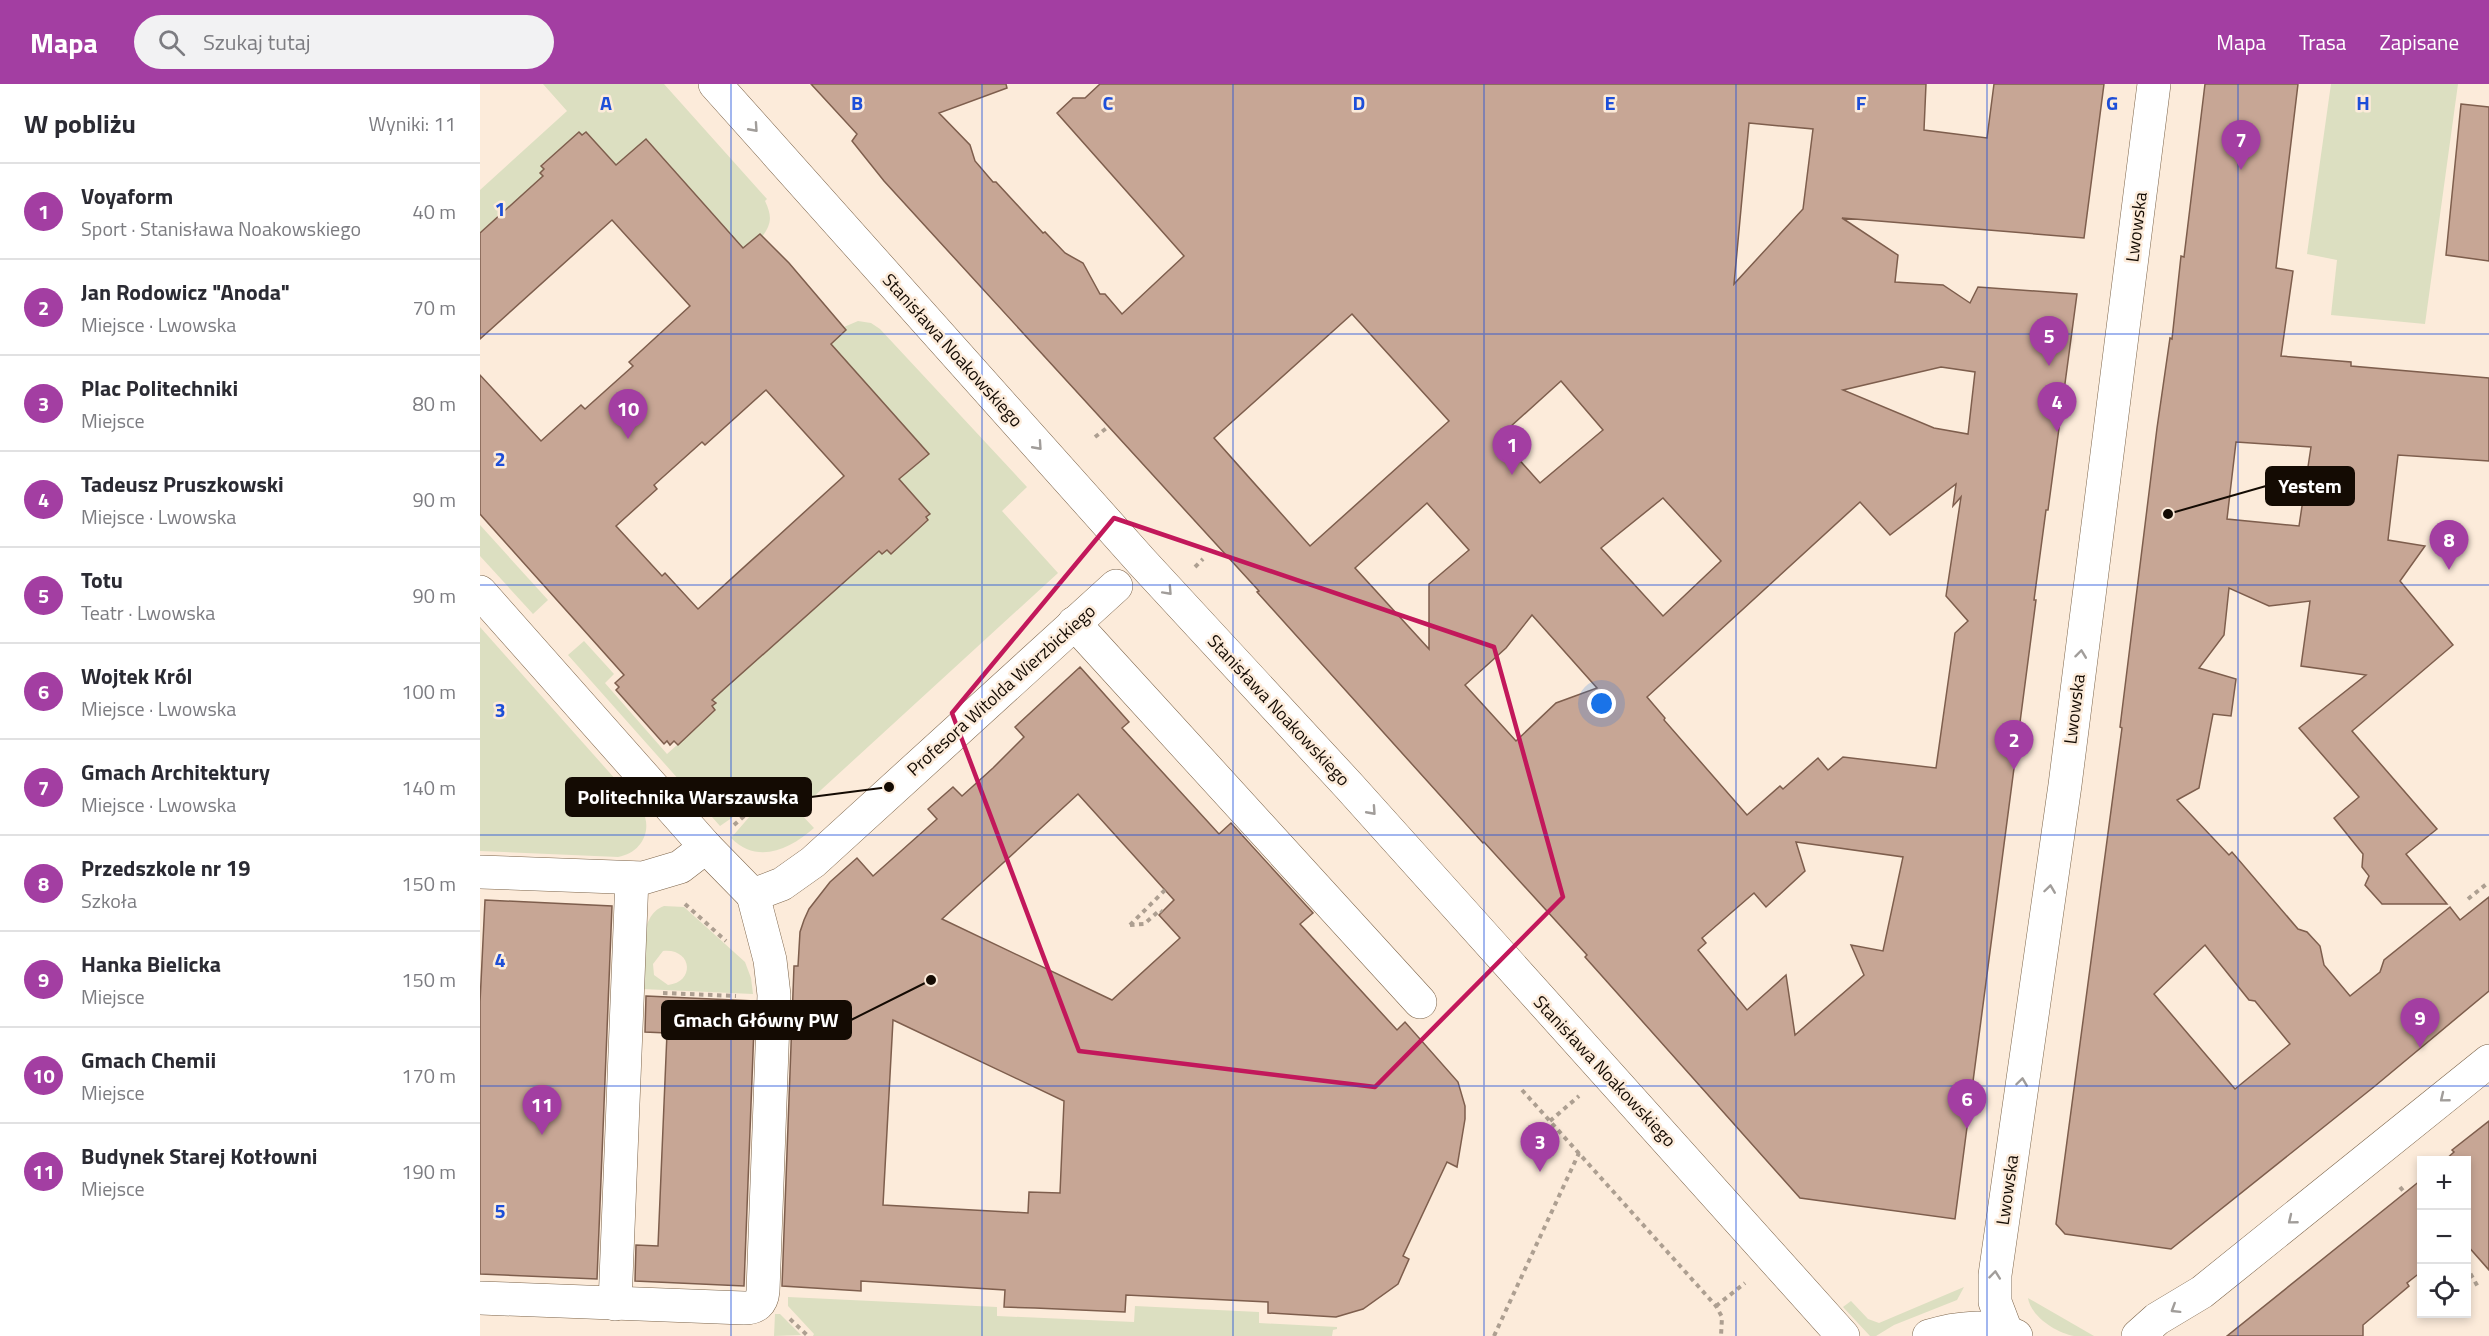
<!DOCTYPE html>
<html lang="pl">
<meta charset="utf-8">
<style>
body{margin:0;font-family:"Titillium Web",sans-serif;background:#f2f2f3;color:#2b2b33}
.controls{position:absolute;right:18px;bottom:18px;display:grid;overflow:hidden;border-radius:0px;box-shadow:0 3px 9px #0003}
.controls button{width:54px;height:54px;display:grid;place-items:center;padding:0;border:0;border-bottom:2px solid #e1e1e2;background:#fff;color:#2b2b33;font:30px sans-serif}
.you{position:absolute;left:1122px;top:620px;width:21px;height:21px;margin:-15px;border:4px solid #fff;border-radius:50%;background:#1a73e8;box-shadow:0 0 0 9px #1a73e833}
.badge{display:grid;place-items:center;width:39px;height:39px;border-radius:50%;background:#a33ea2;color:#fff;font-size:20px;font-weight:700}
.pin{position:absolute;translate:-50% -50px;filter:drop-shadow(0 2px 3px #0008)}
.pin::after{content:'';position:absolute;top:32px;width:21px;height:18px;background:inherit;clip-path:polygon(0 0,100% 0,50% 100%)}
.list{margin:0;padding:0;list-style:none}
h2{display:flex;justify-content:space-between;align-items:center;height:78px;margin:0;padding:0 24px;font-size:26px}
h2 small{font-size:20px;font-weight:400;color:#7c7c81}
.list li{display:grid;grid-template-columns:39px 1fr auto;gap:18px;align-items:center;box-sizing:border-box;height:96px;padding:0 24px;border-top:2px solid #e1e1e2}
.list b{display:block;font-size:22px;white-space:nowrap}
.list p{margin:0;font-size:20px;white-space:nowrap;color:#7c7c81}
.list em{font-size:20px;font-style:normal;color:#7c7c81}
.icon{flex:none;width:33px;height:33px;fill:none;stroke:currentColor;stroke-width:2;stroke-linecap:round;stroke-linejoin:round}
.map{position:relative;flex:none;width:2009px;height:1252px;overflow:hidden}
header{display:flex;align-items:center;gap:36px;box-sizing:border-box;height:84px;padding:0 30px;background:#a33ea2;color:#fff}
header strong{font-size:28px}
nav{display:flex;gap:33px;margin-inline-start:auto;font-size:21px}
.search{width:420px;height:54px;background:#f2f2f3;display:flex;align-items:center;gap:15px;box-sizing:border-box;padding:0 21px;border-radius:33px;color:#7c7c81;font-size:22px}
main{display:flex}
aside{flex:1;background:#fff}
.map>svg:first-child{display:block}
.green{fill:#dcdfc1;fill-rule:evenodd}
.building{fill:#c7a695;stroke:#7e5e4d;stroke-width:1.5;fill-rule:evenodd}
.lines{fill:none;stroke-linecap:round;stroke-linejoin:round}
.minor-casing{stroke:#7d654b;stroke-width:34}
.path{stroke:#ad9f91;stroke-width:4;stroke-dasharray:4.5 4.5;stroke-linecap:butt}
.minor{stroke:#fff;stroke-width:33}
.oneway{stroke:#a19d9a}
.marked{fill:none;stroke:#c2185b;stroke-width:4.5;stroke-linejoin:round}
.grid{fill:none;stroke:#1d4ed8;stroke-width:1.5;stroke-opacity:0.55}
.labels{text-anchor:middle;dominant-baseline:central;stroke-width:5;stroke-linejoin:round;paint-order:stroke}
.street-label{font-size:18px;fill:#140b03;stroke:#fcebda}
.grid-label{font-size:20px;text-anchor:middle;font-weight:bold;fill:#1d4ed8;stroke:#fcebda;stroke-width:5;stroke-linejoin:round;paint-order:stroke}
.leader{fill:none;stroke:#140b03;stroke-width:2}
.callout-dot{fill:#140b03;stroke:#fcebda;stroke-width:2}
.callout{fill:#140b03;stroke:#140b03;stroke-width:2}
.callout-label{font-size:20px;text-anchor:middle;font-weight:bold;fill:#fff}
</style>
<header>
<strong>Mapa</strong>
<div class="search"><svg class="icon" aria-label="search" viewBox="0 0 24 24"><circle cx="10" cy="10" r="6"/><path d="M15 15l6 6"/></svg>Szukaj tutaj</div>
<nav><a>Mapa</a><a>Trasa</a><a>Zapisane</a></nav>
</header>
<main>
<aside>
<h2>W pobliżu<small>Wyniki: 11</small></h2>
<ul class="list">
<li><span class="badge">1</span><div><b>Voyaform</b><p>Sport · Stanisława Noakowskiego</p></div><em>40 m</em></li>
<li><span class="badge">2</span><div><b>Jan Rodowicz &quot;Anoda&quot;</b><p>Miejsce · Lwowska</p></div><em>70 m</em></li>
<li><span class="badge">3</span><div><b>Plac Politechniki</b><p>Miejsce</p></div><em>80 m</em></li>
<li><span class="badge">4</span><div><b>Tadeusz Pruszkowski</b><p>Miejsce · Lwowska</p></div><em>90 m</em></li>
<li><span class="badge">5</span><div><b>Totu</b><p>Teatr · Lwowska</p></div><em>90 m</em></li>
<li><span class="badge">6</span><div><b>Wojtek Król</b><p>Miejsce · Lwowska</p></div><em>100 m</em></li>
<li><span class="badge">7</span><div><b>Gmach Architektury</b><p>Miejsce · Lwowska</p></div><em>140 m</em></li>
<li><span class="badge">8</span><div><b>Przedszkole nr 19</b><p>Szkoła</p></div><em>150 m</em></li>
<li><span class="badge">9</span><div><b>Hanka Bielicka</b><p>Miejsce</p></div><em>150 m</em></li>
<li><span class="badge">10</span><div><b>Gmach Chemii</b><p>Miejsce</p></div><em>170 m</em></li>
<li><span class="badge">11</span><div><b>Budynek Starej Kotłowni</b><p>Miejsce</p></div><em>190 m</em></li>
</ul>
</aside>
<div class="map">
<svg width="2009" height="1252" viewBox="0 0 2009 1252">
<rect width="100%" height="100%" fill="#fcebda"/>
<g class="green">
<path d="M63 0H184L287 115 285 117C292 132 292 139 282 153L280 150 263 164 167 55 136 81 106 48 102 51 99 48 61 81 64 85 60 89 63 92 0 149V106L87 27Z"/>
<path d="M1851 0H1978L1945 240 1851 231 1857 176 1827 170Z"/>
<path d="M378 237 391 239 400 245 547 403 522 427 578 489 318 727 334 744C310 765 278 781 251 754L277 724 272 720 240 742 88 571 104 557 134 590 125 599 187 670 235 627 232 623 235 619 232 616 399 467 402 470 407 466 411 469 448 436 446 433 449 429 419 395 449 370 351 260 366 246 364 243Z"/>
<path d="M0 441 68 516 53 530 0 472Z"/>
<path d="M0 543 161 724C174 745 162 769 138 773L0 767Z"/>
<path d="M184 822 204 823 265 878 271 894 273 910 162 905C163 881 157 831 184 822ZM183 867C212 864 216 898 188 901L174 891 173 880Z"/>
<path d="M1484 1203 1477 1216 1414 1241 1396 1252H1390L1363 1223 1371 1217 1388 1235 1399 1239Z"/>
<path d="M308 1213 517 1223V1232L654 1238 655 1222 779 1228V1239L857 1243V1245L853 1246 852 1252H333L334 1250 308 1222Z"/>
<path d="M1548 1214 1614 1252C1608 1252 1600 1252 1594 1252 1577 1249 1551 1233 1548 1214Z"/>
<path d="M295 1230H300L321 1251 294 1252Z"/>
</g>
<g class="building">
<path d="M331 0H526L527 4 459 29 490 61 495 77 513 98H516L563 149 565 148 585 169 603 179 620 210H625L642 230 704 172 577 29 593 14H605L620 0H1446L1444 46 1507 54 1514 0H1624L1604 154 1362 134 1418 171 1415 198 1463 201 1490 219 1498 203 1597 210 1568 426H1566L1554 516H1556L1475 1135 1320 1114 1105 873 1107 871 1004 758 1003 759 777 508 779 507 404 97 372 57 377 50ZM1269 39 1333 45 1323 125 1254 200ZM872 230 969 337 830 462 734 354ZM1461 283 1495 288 1488 350 1454 344 1363 306ZM1081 297 1123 346 1060 399 1019 353ZM1476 400 1473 422 1481 413 1466 512 1488 537 1475 549 1456 684 1363 673 1348 686 1338 674 1303 705 1300 702 1267 731 1184 636 1185 634 1167 613 1380 418 1410 451ZM1183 414 1241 477 1183 532 1121 464ZM947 419 989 466 949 500V565L875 484ZM1052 531 1117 604 1076 619 1036 657 985 601 1026 564ZM1316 758 1423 773 1403 867 1371 861 1384 891 1315 951 1306 891 1267 926 1218 866 1226 859 1222 854 1274 809 1286 823 1325 787Z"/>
<path d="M1725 0H1818L1796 184 1813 187 1801 272 1871 278V282L2009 294V377L1918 371 1908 456 1945 462 1920 497 1973 561 1872 647 1957 745 1926 770 1967 820H1902L1885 801 1889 792 1882 783 1883 770 1854 734 1879 713 1819 644 1886 591 1821 582 1830 517 1789 522 1749 504 1744 551 1719 584 1756 595 1751 632 1733 630 1719 704 1697 716 1749 771 1752 768 1818 845 1827 848 1840 862 1844 881 1870 912 1900 888 1904 876 1970 823 1980 836 2009 813V907L1895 1002 1691 1165 1585 1150 1576 1140 1642 644 1640 643 1677 344 1690 254 1692 255 1701 172 1704 173ZM1756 358 1831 363 1819 442 1747 435ZM1725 861 1769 916 1775 917 1810 960 1755 1005 1674 910Z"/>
<path d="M1981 20 2009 23V177L1966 171Z"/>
<path d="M99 48 102 51 106 48 136 81 166 55 263 164 280 150 309 179 366 246 351 260 449 370 419 395 450 430 446 433 448 436 411 470 407 466 402 470 399 467 232 616 236 619 232 622 235 626 198 661 194 657 190 661 187 657 184 660 136 606 139 603 135 599 144 591 0 430V291L61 357 101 321 105 325 153 282 149 278 210 222 132 136 0 255V149L63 92 60 89 64 85 61 82ZM286 306 364 392 218 525 185 489 182 492 136 442 177 405 174 401 222 358 225 361Z"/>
<path d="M600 583 649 638 642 644 739 750 751 739 833 829 820 840 917 946 925 938 978 998 985 1022V1035L977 1083 967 1078 923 1172 929 1175 918 1200 883 1225 856 1233 788 1229V1218L646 1211 645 1228 555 1224 524 1223 525 1206 381 1197V1207L302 1202 314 882H318L320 848 324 836 329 825 350 798 377 774 393 792 457 735 448 725 473 703 482 712 513 684 544 653 535 643ZM598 710 694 816 679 831 700 854 632 916 462 835ZM413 936 584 1017 580 1109 549 1108 548 1129 403 1121Z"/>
<path d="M5 816 132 822 117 1195 0 1190V918Z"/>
<path d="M166 912 275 917 264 1202 155 1197 156 1161 178 1162 187 949 165 948Z"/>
<path d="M2009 1037V1186L1986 1160V1077H1964L1974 1068 1972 1066Z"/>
<path d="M1941 1096V1188L1927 1199 1929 1202 1883 1241V1252H1747Z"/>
</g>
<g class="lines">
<g class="minor-casing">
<g id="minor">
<path d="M235 0 662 478 869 702 1363 1252"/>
<path d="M0 508 226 763 273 811"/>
<path d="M594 539 940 918"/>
<path d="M0 788 163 794 200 783 226 763"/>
<path d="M273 811 302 800 333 778 636 502"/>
<path d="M0 1214 264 1224C276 1224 282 1219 283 1207L294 911 290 876 273 811"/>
<path d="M135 1220 152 794"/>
<path d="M1526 1247 1515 1218V1191L1585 701 1674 0"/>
<path d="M1449 1252C1475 1244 1510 1239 1536 1252"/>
<path d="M1658 1252 1677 1235 1722 1208 2009 977"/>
</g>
</g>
<g class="path">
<path d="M615 353 628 343"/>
<path d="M715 483 723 475"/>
<path d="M254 741 271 726"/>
<path d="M1988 815 2009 798"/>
<path d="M205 820 246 857"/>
<path d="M650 841 685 806"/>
<path d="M650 841 664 840 680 826 682 828"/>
<path d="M183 909 256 912"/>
<path d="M1042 1006 1236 1222 1242 1233 1241 1252"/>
<path d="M1070 1037 1099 1012"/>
<path d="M1920 1103 1925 1109"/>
<path d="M1986 1182 1998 1203"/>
<path d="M1236 1222 1265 1199"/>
<path d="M310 1235 327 1251"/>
<path d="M1014 1252 1099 1069"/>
</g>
<use href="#minor" class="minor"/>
</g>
<defs><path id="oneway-chevron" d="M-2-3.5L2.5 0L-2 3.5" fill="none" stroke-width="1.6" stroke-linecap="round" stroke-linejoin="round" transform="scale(1.5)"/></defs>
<g class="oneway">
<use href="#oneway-chevron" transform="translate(274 44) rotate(48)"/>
<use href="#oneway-chevron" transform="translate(558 362) rotate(48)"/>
<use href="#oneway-chevron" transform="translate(688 507) rotate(47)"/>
<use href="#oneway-chevron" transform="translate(1601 570) rotate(-83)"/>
<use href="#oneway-chevron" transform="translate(892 727) rotate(48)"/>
<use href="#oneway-chevron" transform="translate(1570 805) rotate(-82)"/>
<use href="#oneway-chevron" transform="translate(1542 998) rotate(-82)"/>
<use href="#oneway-chevron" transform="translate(1964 1014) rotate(141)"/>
<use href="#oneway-chevron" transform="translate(1812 1136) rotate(141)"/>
<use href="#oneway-chevron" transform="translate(1515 1191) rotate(-84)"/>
<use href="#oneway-chevron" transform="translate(1695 1225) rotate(148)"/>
</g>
<path class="marked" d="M634 434 1014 563 1083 813 895 1003 599 967 472 629Z"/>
<path class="grid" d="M251 0V1252M502 0V1252M753 0V1252M1004 0V1252M1256 0V1252M1507 0V1252M1758 0V1252M0 250H2009M0 501H2009M0 751H2009M0 1002H2009"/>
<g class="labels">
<g class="street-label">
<text transform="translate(1656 143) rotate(-83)">Lwowska</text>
<text transform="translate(473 266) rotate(48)">Stanisława Noakowskiego</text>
<text transform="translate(521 606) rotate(-42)">Profesora Witolda Wierzbickiego</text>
<text transform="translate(1594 625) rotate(-83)">Lwowska</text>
<text transform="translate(799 626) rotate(47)">Stanisława Noakowskiego</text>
<text transform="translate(1125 987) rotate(47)">Stanisława Noakowskiego</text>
<text transform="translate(1527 1106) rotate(-82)">Lwowska</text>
</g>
</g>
<g class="grid-label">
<text x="126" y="26">A</text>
<text x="377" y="26">B</text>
<text x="628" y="26">C</text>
<text x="879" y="26">D</text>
<text x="1130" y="26">E</text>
<text x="1381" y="26">F</text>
<text x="1632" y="26">G</text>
<text x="1883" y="26">H</text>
<text x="20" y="132">1</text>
<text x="20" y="382">2</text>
<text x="20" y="633">3</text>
<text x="20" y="883">4</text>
<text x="20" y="1134">5</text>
</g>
<path class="leader" d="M1688 430L1786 402M409 703L331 713M451 896L371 936"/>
<g class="callout-dot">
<circle cx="1688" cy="430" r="6"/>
<circle cx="409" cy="703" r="6"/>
<circle cx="451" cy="896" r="6"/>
</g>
<g class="callout">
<rect x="1786" y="383" width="88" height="38" rx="6"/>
<rect x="86" y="694" width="245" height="38" rx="6"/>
<rect x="182" y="917" width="189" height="38" rx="6"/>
</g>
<g class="callout-label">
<text x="1830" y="409">Yestem</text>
<text x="208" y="720">Politechnika Warszawska</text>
<text x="276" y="943">Gmach Główny PW</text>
</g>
</svg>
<div class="controls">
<button>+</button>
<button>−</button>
<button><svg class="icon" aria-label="locate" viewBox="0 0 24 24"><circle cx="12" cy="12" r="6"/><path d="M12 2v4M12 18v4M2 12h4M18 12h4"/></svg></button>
</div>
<div class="you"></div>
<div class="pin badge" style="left:1032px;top:391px">1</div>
<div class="pin badge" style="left:1534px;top:686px">2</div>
<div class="pin badge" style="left:1060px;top:1088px">3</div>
<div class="pin badge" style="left:1577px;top:348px">4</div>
<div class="pin badge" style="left:1569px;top:282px">5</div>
<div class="pin badge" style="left:1487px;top:1045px">6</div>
<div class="pin badge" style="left:1761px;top:86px">7</div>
<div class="pin badge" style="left:1969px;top:486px">8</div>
<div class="pin badge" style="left:1940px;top:964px">9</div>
<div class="pin badge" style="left:148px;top:355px">10</div>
<div class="pin badge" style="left:62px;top:1051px">11</div>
</div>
</main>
